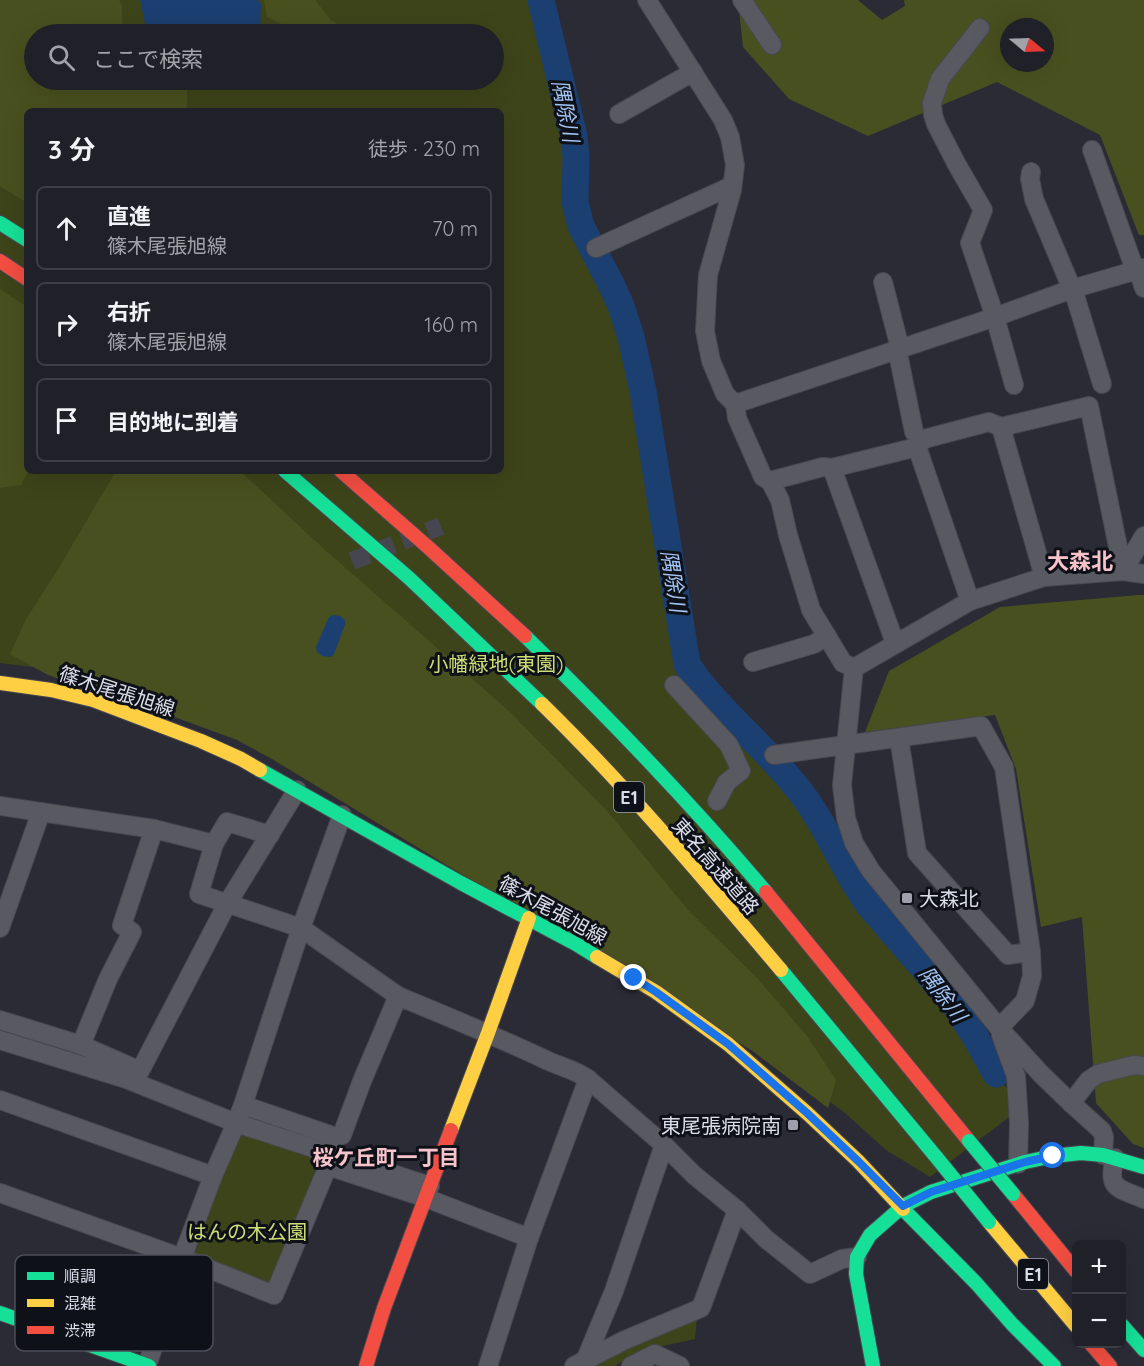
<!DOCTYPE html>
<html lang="ja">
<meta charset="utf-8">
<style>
body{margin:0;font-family:Quicksand,"Noto Sans JP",sans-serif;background:#2d2d34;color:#f1f3f6}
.controls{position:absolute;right:18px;bottom:18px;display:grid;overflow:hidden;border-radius:9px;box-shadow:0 6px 24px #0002}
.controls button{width:54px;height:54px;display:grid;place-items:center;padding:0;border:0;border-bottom:2px solid #3d3e45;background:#202028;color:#f1f3f6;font:30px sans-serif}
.compass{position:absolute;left:1000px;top:18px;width:54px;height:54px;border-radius:50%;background:#202028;box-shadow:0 6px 24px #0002;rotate:109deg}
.stop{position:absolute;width:18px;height:18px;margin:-14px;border:4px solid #1a73e8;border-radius:50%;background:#fff}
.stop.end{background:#1a73e8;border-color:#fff;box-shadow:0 2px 6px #0008}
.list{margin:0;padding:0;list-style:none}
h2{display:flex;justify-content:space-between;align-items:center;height:78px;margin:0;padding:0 24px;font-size:26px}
h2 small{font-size:20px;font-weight:400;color:#a2a3a8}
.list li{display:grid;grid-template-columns:39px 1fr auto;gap:18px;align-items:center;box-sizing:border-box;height:84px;margin:0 12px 12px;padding:0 12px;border:2px solid #3d3e45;border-radius:9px}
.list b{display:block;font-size:22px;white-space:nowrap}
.list p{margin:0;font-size:20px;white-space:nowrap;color:#a2a3a8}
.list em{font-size:20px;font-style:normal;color:#a2a3a8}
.icon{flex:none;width:33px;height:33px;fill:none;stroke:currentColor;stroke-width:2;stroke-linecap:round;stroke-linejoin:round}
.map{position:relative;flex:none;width:1144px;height:1366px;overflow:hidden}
.search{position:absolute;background:#202028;box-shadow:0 6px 24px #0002;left:24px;top:24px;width:480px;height:66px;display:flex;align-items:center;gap:15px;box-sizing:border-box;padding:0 21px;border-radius:33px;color:#a2a3a8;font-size:22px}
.panel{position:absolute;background:#202028;box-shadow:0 6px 24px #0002;left:24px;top:108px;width:480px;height:366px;border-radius:9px}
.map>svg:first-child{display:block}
.green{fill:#3e4419;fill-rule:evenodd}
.forest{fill:#49501f;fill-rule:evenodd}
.water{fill:#1b3f70}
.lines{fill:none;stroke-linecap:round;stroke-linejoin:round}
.river{stroke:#1b3f70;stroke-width:27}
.street-tunnel{stroke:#454650;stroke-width:18;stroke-dasharray:18 9;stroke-linecap:butt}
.street-casing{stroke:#484851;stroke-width:20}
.fast-casing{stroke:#484851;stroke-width:16}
.slow-casing{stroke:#484851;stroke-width:16}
.jam-casing{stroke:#484851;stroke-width:16}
.street{stroke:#595a61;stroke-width:18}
.fast{stroke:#16e098;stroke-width:14}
.slow{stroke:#ffcf43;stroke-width:14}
.jam{stroke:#f24e42;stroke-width:14}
.fast-bridge-casing{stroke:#484851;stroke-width:16;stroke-linecap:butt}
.fast-bridge{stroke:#16e098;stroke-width:14}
.route{stroke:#1a73e8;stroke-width:8}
.poi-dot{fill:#9d9fab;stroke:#0f1119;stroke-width:2}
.labels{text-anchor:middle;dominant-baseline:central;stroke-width:6;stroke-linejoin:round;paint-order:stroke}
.shield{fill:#0f1119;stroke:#9ea0ab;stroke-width:1.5}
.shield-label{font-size:18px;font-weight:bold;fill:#dbdeea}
.park-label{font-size:20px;fill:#cede75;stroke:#0f1119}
.street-label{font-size:20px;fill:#dbdeea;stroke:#0f1119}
.poi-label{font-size:20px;fill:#dbdeea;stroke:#0f1119;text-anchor:start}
.water-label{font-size:21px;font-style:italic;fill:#a2c5f6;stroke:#0f1119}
.neighbourhood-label{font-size:21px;font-weight:bold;fill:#f7c3ca;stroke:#0f1119}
.quarter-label{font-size:22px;font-weight:bold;fill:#f7c3ca;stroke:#0f1119}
.key{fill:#0f1119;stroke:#4c4e58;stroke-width:1.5}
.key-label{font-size:16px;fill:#dbdeea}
</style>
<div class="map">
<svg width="1144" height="1366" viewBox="0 0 1144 1366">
<rect width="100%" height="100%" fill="#2a2b35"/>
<g class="green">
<path d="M0 0H541L571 145 572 238 596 253 616 276 635 334 652 415 694 684 771 768 812 818 863 903 952 1009 974 1041 993 1075 1008 1089 1012 1115 930 1177 886 1150 845 1113 711 1013 252 740 49 669 0 663ZM34 34H494V80H34ZM27 111H501V471H27Z"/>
<path d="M241 1132 320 1157 272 1285 191 1259Z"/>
<path d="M697 1317 695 1339 648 1349 614 1366H585Z"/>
</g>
<g class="forest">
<path d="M0 0H119L122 6V34H34V80H187V106L184 111H27V203L0 186Z"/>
<path d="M264 0H315L331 20 353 34H297L286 26 267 17Z"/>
<path d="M738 0H858L882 20 905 6 904 0H1144V235H1139L1100 135 997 82 868 136 789 99 743 47ZM1009 27H1045V63H1009Z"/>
<path d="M0 289 27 307V471H28L21 485 0 488Z"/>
<path d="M116 471H240L324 549 509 711 608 812 688 910 757 978 807 1036 836 1080 828 1108 751 1050 272 759 237 740 169 715 116 701 46 674 10 654 26 619 57 571Z"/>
<path d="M1139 595H1144V1148L1133 1144 1096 1103 1082 917 1041 927 1016 769 995 715 865 732 889 671 1000 607Z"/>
</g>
<g class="water">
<path d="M140 0H258L261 4 260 34H149L146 28Z"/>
<path d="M334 615 340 616 345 620V625L334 654 331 657 322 656 317 652 316 647 329 617Z"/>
</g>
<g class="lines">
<path class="river" d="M541 0 574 136 576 157 575 202 581 226 612 286 621 306 631 337 643 391 687 664C692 671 697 680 703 686 734 724 773 755 802 794 828 828 843 869 868 904L955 1005 976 1038 996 1074"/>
<path class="street-tunnel" d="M352 561 441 526"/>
<g class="street-casing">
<g id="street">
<path d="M647 0 723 120 730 137 735 165 732 190 708 275 705 331 711 361 725 394 735 404 737 418 763 477 770 481 780 500 788 535 811 610 843 663 854 668"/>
<path d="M742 0 772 45"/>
<path d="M980 28 940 79 932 103 933 115 936 124 956 163 983 210 970 243 995 317 1014 385"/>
<path d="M619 114 693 72"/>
<path d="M1092 150 1135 270"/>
<path d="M1031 172 1030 179 1034 199 1072 289"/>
<path d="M596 248 727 188 732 190"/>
<path d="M1138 270 1144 288"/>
<path d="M883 282 900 348"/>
<path d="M1073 289 1102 384"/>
<path d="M897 349 914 432"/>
<path d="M735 404 995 317 1072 289 1144 268"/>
<path d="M1001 427 1044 577"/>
<path d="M917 447 924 439 989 422 1001 427 1089 406 1123 571"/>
<path d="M770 481 823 467 832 468"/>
<path d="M1123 571 1144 536"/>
<path d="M895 643 832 468 917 447 970 601"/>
<path d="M753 662 814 644 827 636"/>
<path d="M854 668 842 785 846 818 854 843 871 871 999 1028 1041 1074 1071 1103 1102 1131 1104 1137 1103 1155"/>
<path d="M854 668 970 601 1044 577 1123 571 1144 574"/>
<path d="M674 685 729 745 741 771 727 782 717 801"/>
<path d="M899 738 917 853 1008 955 1031 952"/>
<path d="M774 755 981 726 1004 767 1031 952 1032 976 1025 1001 999 1028"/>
<path d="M0 806 154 829 214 844"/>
<path d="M270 835 227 822 214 844 199 894 301 928 398 996"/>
<path d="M0 928 41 812"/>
<path d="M0 1020 81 1045 140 1071 227 904 297 790"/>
<path d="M1001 1035 1016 1076 1019 1123 1018 1164"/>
<path d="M0 1040 126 1079 236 1123 430 1186"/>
<path d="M81 1045 108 979 132 932 122 925 154 829"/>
<path d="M0 1100 213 1176"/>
<path d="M1071 1103 1089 1080 1098 1074 1134 1065 1144 1066"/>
<path d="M243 1105 301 928 342 815"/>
<path d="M1115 1158C1106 1190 1119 1188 1144 1199"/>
<path d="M0 1193 182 1258 274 1295 328 1166 426 1198 529 1238"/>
<path d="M585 1361 614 1291 664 1145"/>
<path d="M147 1366 182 1258 213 1176 236 1123 243 1105 336 1137 342 1135 362 1081 398 996C446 1016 495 1036 542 1058 557 1066 574 1069 588 1079L664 1145 694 1175 737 1210 766 1239 810 1274 842 1259 857 1257"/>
<path d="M488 1366 529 1238 588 1079"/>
<path d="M574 1366 625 1340 701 1308 737 1210"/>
<path d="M631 1366 655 1354 680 1366"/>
</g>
</g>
<g class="fast-casing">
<g id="fast">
<path d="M0 223 27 240"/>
<path d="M285 471 409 578 542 704"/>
<path d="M525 636C609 718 690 802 766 892"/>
<path d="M260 770 461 883 576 944 597 957"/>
<path d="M781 970 937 1158"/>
<path d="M903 1209 976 1283 1012 1324 1054 1366"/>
<path d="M0 1313 149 1366"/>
<path d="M1122 1325 1144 1350"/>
<path d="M873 1366 856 1274 857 1257 870 1235 903 1206 931 1192 1025 1162 1053 1156 1081 1153 1103 1155 1144 1167"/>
</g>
</g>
<g class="slow-casing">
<g id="slow">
<path d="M0 683 51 690 93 700 201 741 241 759 260 770"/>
<path d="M542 704C627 787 704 879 781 970"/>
<path d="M597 957 656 992 728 1044 807 1113 858 1161 903 1209"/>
<path d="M451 1130 488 1033 529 918"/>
<path d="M989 1222 1076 1326"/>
</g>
</g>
<g class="jam-casing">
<g id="jam">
<path d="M0 261 27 279"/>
<path d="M341 471 429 548 525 636"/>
<path d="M766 892 969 1141"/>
<path d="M1013 1194 1076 1271"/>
<path d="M1091 1344 1110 1366"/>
<path d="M366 1366 384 1308 451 1130"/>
</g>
</g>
<use href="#street" class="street"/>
<use href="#fast" class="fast"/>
<use href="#slow" class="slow"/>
<use href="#jam" class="jam"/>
<g class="fast-bridge-casing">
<g id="fast-bridge">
<path d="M969 1141 1013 1194"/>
<path d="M937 1158 989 1222"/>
</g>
</g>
<use href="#fast-bridge" class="fast-bridge"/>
</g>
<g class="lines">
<path class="route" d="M634 978 656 992 728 1044 807 1113 858 1161 903 1206 931 1192 1025 1162 1053 1156"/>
</g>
<g class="poi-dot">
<rect x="901" y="892" width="12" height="12" rx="3"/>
<rect x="787" y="1119" width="12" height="12" rx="3"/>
</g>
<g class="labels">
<g class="shield">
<rect x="614" y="782" width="30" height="30" rx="4.5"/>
<rect x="1018" y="1259" width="30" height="30" rx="4.5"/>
</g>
<g class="shield-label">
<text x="629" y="797">E1</text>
<text x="1033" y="1274">E1</text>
</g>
<g class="park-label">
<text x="496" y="663">小幡緑地(東園)</text>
<text x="247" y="1231">はんの木公園</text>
</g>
<g class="street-label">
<text transform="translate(117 691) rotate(18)">篠木尾張旭線</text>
<text transform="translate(716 866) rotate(49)">東名高速道路</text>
<text transform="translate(553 910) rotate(29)">篠木尾張旭線</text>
</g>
<g class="poi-label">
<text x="919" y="898">大森北</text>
<text x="781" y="1125" text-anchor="end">東尾張病院南</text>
</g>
<g class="water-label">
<text transform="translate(566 111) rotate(79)">隅除川</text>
<text transform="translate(674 581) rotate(81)">隅除川</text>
<text transform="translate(943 994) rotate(53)">隅除川</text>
</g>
<g class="neighbourhood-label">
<text x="386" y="1157">桜ケ丘町一丁目</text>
</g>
<g class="quarter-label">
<text x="1080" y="561">大森北</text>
</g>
</g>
<rect x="15" y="1255" width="198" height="96" rx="9" class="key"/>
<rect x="27" y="1272" width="27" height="8" fill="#16e098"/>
<rect x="27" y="1299" width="27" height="8" fill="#ffcf43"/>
<rect x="27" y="1326" width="27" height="8" fill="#f24e42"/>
<g class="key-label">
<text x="64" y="1282">順調</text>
<text x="64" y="1309">混雑</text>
<text x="64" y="1336">渋滞</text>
</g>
</svg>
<div class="controls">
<button>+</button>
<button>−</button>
</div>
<svg class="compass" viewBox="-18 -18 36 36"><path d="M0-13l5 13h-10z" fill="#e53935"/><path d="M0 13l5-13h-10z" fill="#a2a3a8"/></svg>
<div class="stop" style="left:1053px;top:1156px"></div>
<div class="stop end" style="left:634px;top:978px"></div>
<div class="search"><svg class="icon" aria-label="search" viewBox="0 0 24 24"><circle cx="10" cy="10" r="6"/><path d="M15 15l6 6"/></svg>ここで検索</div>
<section class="panel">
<h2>3 分<small>徒歩 · 230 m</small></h2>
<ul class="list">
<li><svg class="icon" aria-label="ahead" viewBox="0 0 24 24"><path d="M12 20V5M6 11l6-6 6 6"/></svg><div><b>直進</b><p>篠木尾張旭線</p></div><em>70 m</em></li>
<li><svg class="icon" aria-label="right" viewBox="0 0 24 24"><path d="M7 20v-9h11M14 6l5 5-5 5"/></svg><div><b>右折</b><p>篠木尾張旭線</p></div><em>160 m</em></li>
<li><svg class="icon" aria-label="arrive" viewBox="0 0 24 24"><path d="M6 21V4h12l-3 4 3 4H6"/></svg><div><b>目的地に到着</b></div></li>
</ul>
</section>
</div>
